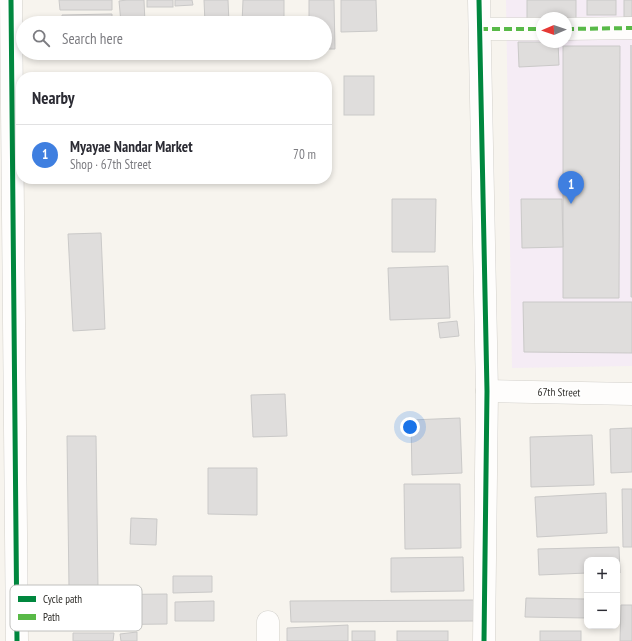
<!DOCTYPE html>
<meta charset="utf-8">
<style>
body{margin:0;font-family:"PT Sans Narrow",sans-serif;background:#f7f7f7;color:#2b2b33}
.controls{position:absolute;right:12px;bottom:12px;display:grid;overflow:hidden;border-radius:8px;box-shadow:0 2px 6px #0003}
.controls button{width:36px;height:36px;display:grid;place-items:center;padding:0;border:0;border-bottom:1px solid #e1e1e2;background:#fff;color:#2b2b33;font:20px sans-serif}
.compass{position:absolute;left:536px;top:12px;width:36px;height:36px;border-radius:50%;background:#fff;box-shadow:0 2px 6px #0003;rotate:268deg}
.you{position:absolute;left:410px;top:427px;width:14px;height:14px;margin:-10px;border:3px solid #fff;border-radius:50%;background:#1a73e8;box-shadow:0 0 0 6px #1a73e833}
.badge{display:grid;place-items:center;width:26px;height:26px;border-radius:50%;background:#b45309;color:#fff;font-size:13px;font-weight:700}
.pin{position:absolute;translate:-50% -33px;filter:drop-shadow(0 1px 2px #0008)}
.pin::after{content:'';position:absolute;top:21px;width:14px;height:12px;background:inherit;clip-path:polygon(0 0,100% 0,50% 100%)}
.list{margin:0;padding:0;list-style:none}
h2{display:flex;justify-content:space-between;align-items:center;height:52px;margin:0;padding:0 16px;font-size:17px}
h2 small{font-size:13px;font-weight:400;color:#7c7c81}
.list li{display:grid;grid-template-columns:26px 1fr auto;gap:12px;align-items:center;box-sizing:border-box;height:60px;padding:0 16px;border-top:1px solid #e1e1e2}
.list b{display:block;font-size:15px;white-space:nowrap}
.list p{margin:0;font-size:13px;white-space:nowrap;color:#7c7c81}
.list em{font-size:13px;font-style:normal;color:#7c7c81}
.icon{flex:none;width:22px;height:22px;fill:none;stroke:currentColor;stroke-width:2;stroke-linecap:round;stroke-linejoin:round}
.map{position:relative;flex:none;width:632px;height:641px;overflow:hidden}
.search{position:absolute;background:#fff;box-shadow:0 2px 6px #0003;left:16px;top:16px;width:316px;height:44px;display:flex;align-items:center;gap:10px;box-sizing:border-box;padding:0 14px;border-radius:22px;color:#7c7c81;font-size:15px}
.panel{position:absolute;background:#fff;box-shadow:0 2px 6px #0003;left:16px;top:72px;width:316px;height:112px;border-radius:16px}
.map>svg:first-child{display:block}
.commercial{fill:#f5ecf5;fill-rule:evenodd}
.building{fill:#dfdddc;stroke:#cac9c8}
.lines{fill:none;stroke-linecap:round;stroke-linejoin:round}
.minor-casing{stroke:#d3d1cc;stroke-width:23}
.minor{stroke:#fefdfc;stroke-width:22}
.quiet{stroke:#58b947;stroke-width:4;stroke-dasharray:8 4;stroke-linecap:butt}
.cycleway-casing{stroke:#fff;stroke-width:8}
.cycleway{stroke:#00873e;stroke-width:5}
.labels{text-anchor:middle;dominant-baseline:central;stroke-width:3;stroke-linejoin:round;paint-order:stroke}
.street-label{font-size:11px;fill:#2e2c28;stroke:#fff}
.key{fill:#fff;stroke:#c0c0be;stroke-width:1}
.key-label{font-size:11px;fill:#2e2c28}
</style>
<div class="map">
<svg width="632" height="641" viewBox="0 0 632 641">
<rect width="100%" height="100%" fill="#f7f4ee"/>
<path class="commercial" d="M506 0H632V366L512 368ZM542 18H566V42H542Z"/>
<g class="building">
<path d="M59 0H112V10H60Z"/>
<path d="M127 0H144L145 23H121L119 1Z"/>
<rect x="147" y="0" width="26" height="7"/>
<path d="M175 0H192L193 5 175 6Z"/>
<path d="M204 0H228L229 23H205Z"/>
<path d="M243 0H284V23H242Z"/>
<path d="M309 0H334L335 49H325V23H309Z"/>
<path d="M341 0H376L377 31 341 32Z"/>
<rect x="527" y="0" width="49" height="19"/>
<rect x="587" y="0" width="29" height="15"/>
<rect x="624" y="0" width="8" height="17"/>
<path d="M112 14V23H62V15Z"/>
<path d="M518 42H558L559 65 519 67Z"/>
<path d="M631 45 632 297H631Z"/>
<path d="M563 46H620L619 298H563Z"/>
<rect x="344" y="76" width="30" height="39"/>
<path d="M392 199H436L435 252H392Z"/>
<path d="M521 199H562L563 247 522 248Z"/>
<path d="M101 233 105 329 73 331 68 234Z"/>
<path d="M448 266 450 318 390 320 388 268Z"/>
<path d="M523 302H632V353L524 352Z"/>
<path d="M457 321 459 336 440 338 438 323Z"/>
<path d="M285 394 287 436 253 437 251 395Z"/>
<path d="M460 418 462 473 412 475 411 420Z"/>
<path d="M632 428V472L611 473 610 429Z"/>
<path d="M592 435 594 485 531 487 530 437Z"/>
<path d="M67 436H96L98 589H69Z"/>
<path d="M208 468H257V515L208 514Z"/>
<path d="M404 484H460L461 548 405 549Z"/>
<path d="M622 489H632V547H623Z"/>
<path d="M606 493 607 533 537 537 535 497Z"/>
<path d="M131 518 157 519 156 545 130 544Z"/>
<path d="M619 547 620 573H617V560H587V573L539 575 538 549Z"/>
<path d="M463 557 464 591 391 592V558Z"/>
<path d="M173 576H212V592L173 593Z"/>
<path d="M167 594V624L77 625V595Z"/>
<path d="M526 598 587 599V618L525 617Z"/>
<path d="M474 600V621L291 622 290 601Z"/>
<path d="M214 601V621H175V602Z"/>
<path d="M621 605H632V641H620Z"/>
<path d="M348 625V641H287V628Z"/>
<rect x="352" y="631" width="23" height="10"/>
<rect x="397" y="631" width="51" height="10"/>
<rect x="540" y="631" width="41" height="10"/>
<path d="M137 632V641H121L120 634Z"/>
<path d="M73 633H114L113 641H73Z"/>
</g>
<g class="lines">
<g class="minor-casing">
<g id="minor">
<path d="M11 0 17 641"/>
<path d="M479 0 487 391 484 641"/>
<path d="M480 29H542"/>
<path d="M566 29 632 28"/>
<path d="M487 391 632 394"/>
<path d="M268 641V622"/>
</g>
</g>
<use href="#minor" class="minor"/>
<g class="quiet">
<path d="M480 29H542"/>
<path d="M566 29 632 28"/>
</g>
<g class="cycleway-casing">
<g id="cycleway">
<path d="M11 0 17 641"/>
<path d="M479 0 487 391 484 641"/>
</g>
</g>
<use href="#cycleway" class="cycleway"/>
</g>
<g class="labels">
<g class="street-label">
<text transform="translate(559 392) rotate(1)">67th Street</text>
</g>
</g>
<rect x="10" y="585" width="132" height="46" rx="6" class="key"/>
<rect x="18" y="596" width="18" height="6" fill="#00873e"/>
<rect x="18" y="614" width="18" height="6" fill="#58b947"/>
<g class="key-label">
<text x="43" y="603">Cycle path</text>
<text x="43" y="621">Path</text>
</g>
</svg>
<div class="controls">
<button>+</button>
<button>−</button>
</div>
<svg class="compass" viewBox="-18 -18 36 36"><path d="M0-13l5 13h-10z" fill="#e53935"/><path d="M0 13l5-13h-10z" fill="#7c7c81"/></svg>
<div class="you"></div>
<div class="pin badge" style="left:571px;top:204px;background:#3f7fe0">1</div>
<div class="search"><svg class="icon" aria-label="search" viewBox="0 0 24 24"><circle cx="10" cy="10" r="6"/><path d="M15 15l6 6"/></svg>Search here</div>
<section class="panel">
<h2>Nearby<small></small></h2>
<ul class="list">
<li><span class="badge" style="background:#3f7fe0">1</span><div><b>Myayae Nandar Market</b><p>Shop · 67th Street</p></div><em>70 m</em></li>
</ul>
</section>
</div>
